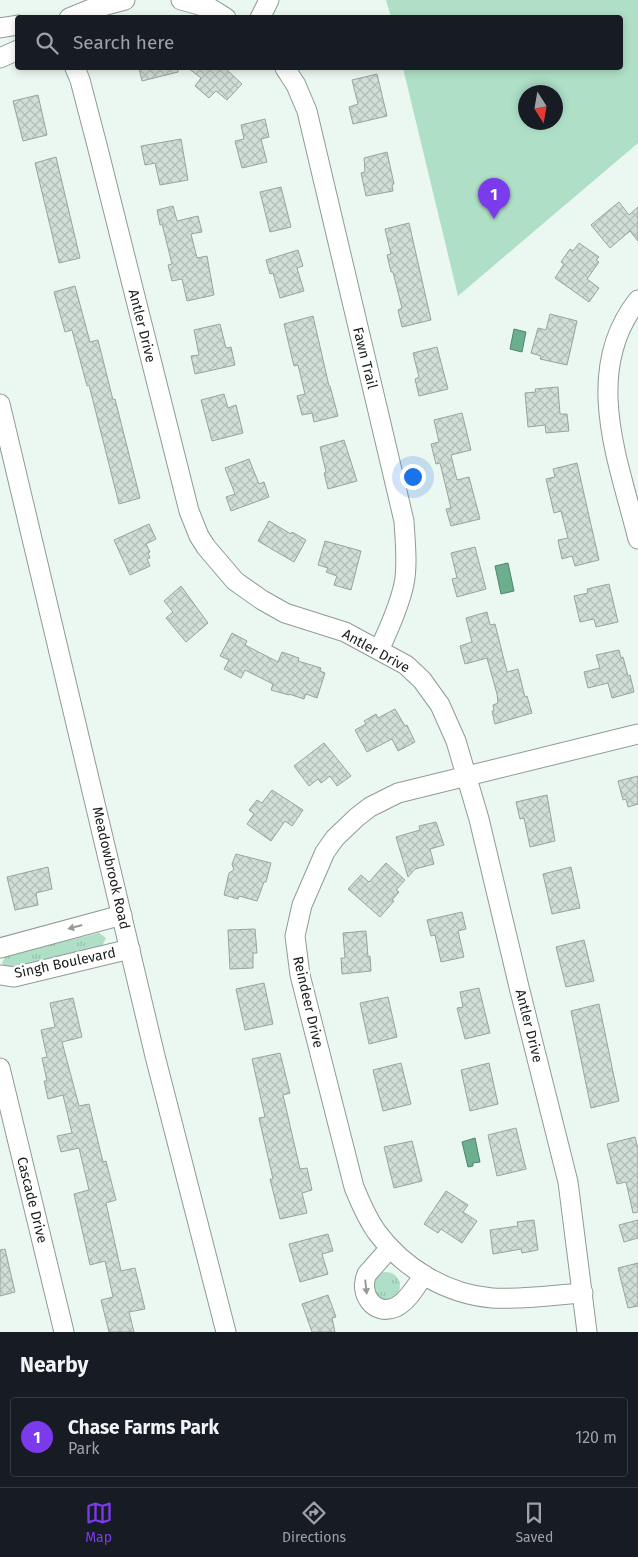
<!DOCTYPE html>
<style>
body{margin:0;font-family:"Fira Sans",sans-serif;background:#20242c;color:#f1f3f6}
.compass{position:absolute;left:518px;top:85px;width:45px;height:45px;border-radius:50%;background:#171b24;box-shadow:0 2px 8px #0003;rotate:169deg}
.you{position:absolute;left:412px;top:476px;width:18px;height:18px;margin:-12px;border:4px solid #fff;border-radius:50%;background:#1a73e8;box-shadow:0 0 0 8px #1a73e833}
.badge{display:grid;place-items:center;width:32px;height:32px;border-radius:50%;background:#7c3aed;color:#fff;font-size:16px;font-weight:700}
.pin{position:absolute;translate:-50% -41px;filter:drop-shadow(0 1px 2px #0008)}
.pin::after{content:'';position:absolute;top:26px;width:18px;height:15px;background:inherit;clip-path:polygon(0 0,100% 0,50% 100%)}
.list{margin:0;padding:0;list-style:none}
h2{display:flex;justify-content:space-between;align-items:center;height:65px;margin:0;padding:0 20px;font-size:21px}
h2 small{font-size:16px;font-weight:400;color:#9ea1a6}
.list li{display:grid;grid-template-columns:32px 1fr auto;gap:15px;align-items:center;box-sizing:border-box;height:80px;margin:0 10px 10px;padding:0 10px;border:1px solid #363941;border-radius:5px}
.list b{display:block;font-size:19px;white-space:nowrap}
.list p{margin:0;font-size:16px;white-space:nowrap;color:#9ea1a6}
.list em{font-size:16px;font-style:normal;color:#9ea1a6}
.icon{flex:none;width:28px;height:28px;fill:none;stroke:currentColor;stroke-width:2;stroke-linecap:round;stroke-linejoin:round}
.map{position:relative;flex:none;width:638px;height:1332px;overflow:hidden}
.search{position:absolute;background:#171b24;box-shadow:0 2px 8px #0003;left:15px;right:15px;top:15px;height:55px;display:flex;align-items:center;gap:12px;box-sizing:border-box;padding:0 18px;border-radius:5px;color:#9ea1a6;font-size:19px}
.sheet{height:155px;background:#171b24}
nav{display:flex;justify-content:space-around;align-items:center;box-sizing:border-box;height:70px;border-top:1px solid #363941;background:#171b24;font-size:14px;color:#9ea1a6}
nav a{display:grid;justify-items:center;gap:2px}
nav .on{color:#7c3aed}
.map>svg:first-child{display:block}
.grass{fill:url(#grass-tufts)}
.green{fill:#afe0c7;fill-rule:evenodd}
.water{fill:#6caf8f;stroke:#53846c}
.building{fill:url(#building-cross-hatch);stroke:#99a49e}
.lines{fill:none;stroke-linecap:round;stroke-linejoin:round}
.minor-casing{stroke:#909b95;stroke-width:21}
.minor{stroke:#fff;stroke-width:19}
.oneway{fill:#989a98}
.labels{text-anchor:middle;dominant-baseline:central;stroke-width:5;stroke-linejoin:round;paint-order:stroke}
.street-label{font-size:14px;fill:#191e1b;stroke:#fff}
</style>
<div class="map">
<svg width="638" height="1332" viewBox="0 0 638 1332">
<defs>
<pattern id="grass-tufts" width="24" height="20" patternUnits="userSpaceOnUse" patternTransform="scale(1.25)"><rect width="24" height="20" fill="#afe0c7"/><path d="M3 7l-1-3M5 7V3M7 7l1-3M15 17l-1-3M17 17v-4M19 17l1-3" fill="none" stroke="#96c0aa"/></pattern>
<pattern id="building-cross-hatch" width="8" height="8" patternUnits="userSpaceOnUse" patternTransform="scale(1.25)"><rect width="8" height="8" fill="#d1ddd7"/><path d="M0 0l8 8M0 8l8-8" fill="none" stroke="#b3bdb8"/></pattern>
</defs>
<rect width="100%" height="100%" fill="#ebf7f1"/>
<g class="grass">
<path d="M99 933 106 938 102 946 9 968 4 966 2 963 6 955Z"/>
<circle cx="386" cy="1286" r="14"/>
</g>
<path class="green" d="M386 0H638V143L458 296 403 68H620V18L391 17ZM526 92H556V122H526Z"/>
<g class="water">
<path d="M514 329 526 332 522 352 510 349Z"/>
<path d="M508 563 514 591 501 594 495 566Z"/>
<path d="M475 1138 480 1162 473 1163V1166L468 1167 462 1142Z"/>
</g>
<g class="building">
<path d="M139 68H178V72L142 81Z"/>
<path d="M188 68H225L242 84 227 100 216 91 209 98 195 86 201 78Z"/>
<path d="M377 74 387 116 353 124 349 107 358 104 352 80Z"/>
<path d="M38 95 47 135 23 141 13 101Z"/>
<path d="M265 119 269 137 261 139 267 162 242 168 235 141 244 139 241 125Z"/>
<path d="M181 139 188 180 160 185 155 163 145 165 141 146Z"/>
<path d="M387 152 394 184 392 185 393 191 366 196 361 173 365 172 364 158Z"/>
<path d="M56 157 80 258 59 263 35 163Z"/>
<path d="M281 187 291 227 270 232 260 192Z"/>
<path d="M619 202 629 215 638 207V241L630 231 610 248 591 225Z"/>
<path d="M173 206 177 221 198 216 202 232 191 234 197 258 207 256 214 295 187 301 182 279 172 281 168 265 172 264 162 224 160 225 157 210Z"/>
<path d="M409 223 431 320 402 327 398 310 402 308 393 272H391L387 255 391 254 385 229Z"/>
<path d="M579 243 599 257 596 260 599 262 587 279 599 288 589 302 555 278 564 264 561 262 570 249 573 251Z"/>
<path d="M298 250 303 266 297 268 304 291 280 298 273 273 270 274 266 260Z"/>
<path d="M75 286 90 342 98 340 113 400 115 399 140 498 119 504 89 385 87 386 72 330 65 332 54 292Z"/>
<path d="M550 314 577 321 567 365 540 359 541 356 531 353 538 328 546 330Z"/>
<path d="M313 316 329 386H330L338 416 314 422 312 413 302 415 297 396 305 394 298 365 294 366 284 324Z"/>
<path d="M220 324 226 348 231 347 235 365 195 374 191 356 199 355 194 330Z"/>
<path d="M437 347 448 389 419 396 415 379 419 377 413 353Z"/>
<path d="M558 387 560 414H567L569 431 546 433 545 425 528 427 525 393 536 392 535 389Z"/>
<path d="M224 394 228 408 236 405 243 433 212 441 201 400Z"/>
<path d="M462 413 471 450 451 455 457 480 469 477 480 519 451 526 446 509 451 508 440 463 436 464 431 444 439 442 434 420Z"/>
<path d="M344 440 357 481 328 489 324 473 326 472 320 447Z"/>
<path d="M249 459 259 484 264 482 269 497 231 511 226 497 235 494 225 468Z"/>
<path d="M577 463 599 560 575 566 572 556 562 559 558 540 568 538 561 511 554 513 546 479 555 477 553 469Z"/>
<path d="M269 521 291 534 292 532 306 540 294 562 258 541Z"/>
<path d="M149 524 156 539 146 544 150 552 148 553 150 558 147 559 150 566 130 575 114 540Z"/>
<path d="M325 541 361 551 351 590 334 585 337 576 326 572 328 568 318 565Z"/>
<path d="M475 547 486 589 457 597 452 579 457 578 451 553Z"/>
<path d="M609 584 618 622 596 627 594 619 580 622 574 596 588 593 587 589Z"/>
<path d="M181 586 208 623 186 642 166 618 173 612 164 601Z"/>
<path d="M487 612 490 625 495 624 507 672 518 669 525 697 527 696 532 713 495 724 492 711H494L493 705 498 703 497 694 487 658 465 664 460 646 472 642 466 618Z"/>
<path d="M232 633 247 641 245 645 278 662 282 652 299 658 298 661 321 668 320 671 325 673 317 698 306 694 304 699 289 694V695L271 690 273 684 245 670 241 678 224 669 229 660 220 656Z"/>
<path d="M619 650 621 658 623 657 628 676 630 675 634 692 612 698 608 683 588 688 584 672 600 668 596 655Z"/>
<path d="M395 709 405 726 407 725 415 742 398 751 392 739 367 752 355 730 366 724 364 721 376 714 378 718Z"/>
<path d="M324 743 351 776 337 786 330 776 321 783 318 779 309 786 294 766Z"/>
<path d="M638 776V804L628 807 626 799 623 800 618 781Z"/>
<path d="M272 790 303 810 292 826 285 821 271 841 247 824 254 814 249 810 257 800 262 803Z"/>
<path d="M547 795 555 841 530 847 524 818 520 819 516 802Z"/>
<path d="M436 822 444 845 430 849 434 864 415 869 408 877 396 837 420 830 419 826Z"/>
<path d="M236 854 271 863 266 882H264L257 901 239 896 238 899 224 895 229 873 234 870 232 864Z"/>
<path d="M386 863 405 880 396 890 399 892 392 900 394 901 380 917 348 889 361 875 369 882Z"/>
<path d="M48 867 52 889 36 893 38 905 15 910 7 877Z"/>
<path d="M571 867 580 908 552 914 543 874Z"/>
<path d="M462 912 466 929 458 931 464 957 441 962 435 935 431 936 427 920Z"/>
<path d="M255 929 257 953H253V968L230 969 228 930Z"/>
<path d="M366 931 368 957 370 956 371 971 342 974 341 958H345L343 933Z"/>
<path d="M584 940 594 981 566 987 556 947Z"/>
<path d="M264 983 273 1024 245 1030 236 989Z"/>
<path d="M479 988 490 1033 465 1039 457 1008 463 1007 460 992Z"/>
<path d="M388 997 397 1037 369 1044 360 1003Z"/>
<path d="M73 998 82 1037 62 1042 79 1106 89 1104 103 1162 106 1161 116 1200 106 1203 121 1271 135 1268 145 1309 129 1312 134 1332H109L101 1300 113 1297 105 1261 90 1265 74 1194 89 1190 79 1148 61 1152 57 1136 72 1133 63 1095 48 1099 44 1081H47L42 1058 47 1057 41 1030 55 1027 50 1003Z"/>
<path d="M599 1004 619 1101 591 1108 571 1011Z"/>
<path d="M280 1053 290 1093 283 1095 300 1169 307 1168 312 1190 302 1193 307 1213 280 1219 270 1179H273L259 1118 265 1117 252 1059Z"/>
<path d="M401 1063 411 1104 383 1111 373 1070Z"/>
<path d="M489 1063 498 1104 470 1111 461 1070Z"/>
<path d="M516 1128 526 1169 497 1176 488 1135Z"/>
<path d="M635 1137 638 1149V1212L633 1213 626 1182 617 1184 607 1144Z"/>
<path d="M412 1141 422 1181 394 1188 384 1147Z"/>
<path d="M446 1191 468 1205 463 1212 477 1221 462 1243 441 1229 438 1233 424 1224Z"/>
<path d="M534 1220 538 1250 522 1253 521 1249 493 1254 490 1230 518 1226 517 1222Z"/>
<path d="M638 1220V1238L624 1242 619 1225Z"/>
<path d="M328 1234 333 1251 322 1254 328 1274 300 1282 289 1244Z"/>
<path d="M5 1249 15 1292 0 1296V1250Z"/>
<path d="M638 1263V1306L628 1308 618 1268Z"/>
<path d="M328 1295 336 1317 332 1318 335 1332H312L302 1304Z"/>
</g>
<g class="lines">
<g class="minor-casing">
<g id="minor">
<path d="M181 0 210 8 226 18"/>
<path d="M69 18 91 9 125 0"/>
<path d="M260 18 269 0"/>
<path d="M0 28 18 25"/>
<path d="M0 58 18 50"/>
<path d="M75 68 80 80 97 145 189 511 199 536 206 547 235 581 262 600 285 613 345 632 406 665 422 680 440 705 456 741 479 819 520 991 568 1182 587 1332"/>
<path d="M285 68 296 85 307 111 404 521C405 541 408 564 404 584 399 607 389 629 379 650"/>
<path d="M638 300C581 372 619 462 638 539"/>
<path d="M0 404 155 1056 226 1332"/>
<path d="M0 948 122 915"/>
<path d="M0 975 14 977 130 949"/>
<path d="M0 1068 64 1332"/>
<path d="M390 1248 367 1274C358 1293 374 1317 396 1307 408 1301 416 1286 424 1275"/>
<path d="M583 1293C553 1295 522 1300 492 1298 446 1294 403 1268 376 1231 367 1218 360 1202 354 1187L300 975 295 936 302 905 325 852 335 838 357 817 370 807 398 793 638 734"/>
</g>
</g>
<use href="#minor" class="minor"/>
</g>
<defs><path id="oneway-solid" d="M-6-.8H1V-3.2L6.5 0L1 3.2V.8H-6Z" transform="scale(1.25)"/></defs>
<g class="oneway">
<use href="#oneway-solid" transform="translate(75 927) rotate(165)"/>
<use href="#oneway-solid" transform="translate(366 1287) rotate(84)"/>
</g>
<g class="labels">
<g class="street-label">
<text transform="translate(142 326) rotate(76)">Antler Drive</text>
<text transform="translate(365 358) rotate(76)">Fawn Trail</text>
<text transform="translate(376 651) rotate(29)">Antler Drive</text>
<text transform="translate(111 868) rotate(77)">Meadowbrook Road</text>
<text transform="translate(65 963) rotate(-12)">Singh Boulevard</text>
<text transform="translate(308 1002) rotate(77)">Reindeer Drive</text>
<text transform="translate(529 1026) rotate(76)">Antler Drive</text>
<text transform="translate(32 1200) rotate(76)">Cascade Drive</text>
</g>
</g>
</svg>
<svg class="compass" viewBox="-18 -18 36 36"><path d="M0-13l5 13h-10z" fill="#e53935"/><path d="M0 13l5-13h-10z" fill="#9ea1a6"/></svg>
<div class="you"></div>
<div class="pin badge" style="left:494px;top:219px">1</div>
<div class="search"><svg class="icon" aria-label="search" viewBox="0 0 24 24"><circle cx="10" cy="10" r="6"/><path d="M15 15l6 6"/></svg>Search here</div>
</div>
<section class="sheet">
<h2>Nearby<small></small></h2>
<ul class="list">
<li><span class="badge">1</span><div><b>Chase Farms Park</b><p>Park</p></div><em>120 m</em></li>
</ul>
</section>
<nav>
<a class="on"><svg class="icon" aria-label="map" viewBox="0 0 24 24"><path d="M3 6l6-2 6 2 6-2v14l-6 2-6-2-6 2zM9 4v14M15 6v14"/></svg>Map</a>
<a><svg class="icon" aria-label="directions" viewBox="0 0 24 24"><path d="M12 3l9 9-9 9-9-9zM9 14v-3h6M13 9l2 2-2 2"/></svg>Directions</a>
<a><svg class="icon" aria-label="saved" viewBox="0 0 24 24"><path d="M7 4h10v16l-5-4-5 4z"/></svg>Saved</a>
</nav>
